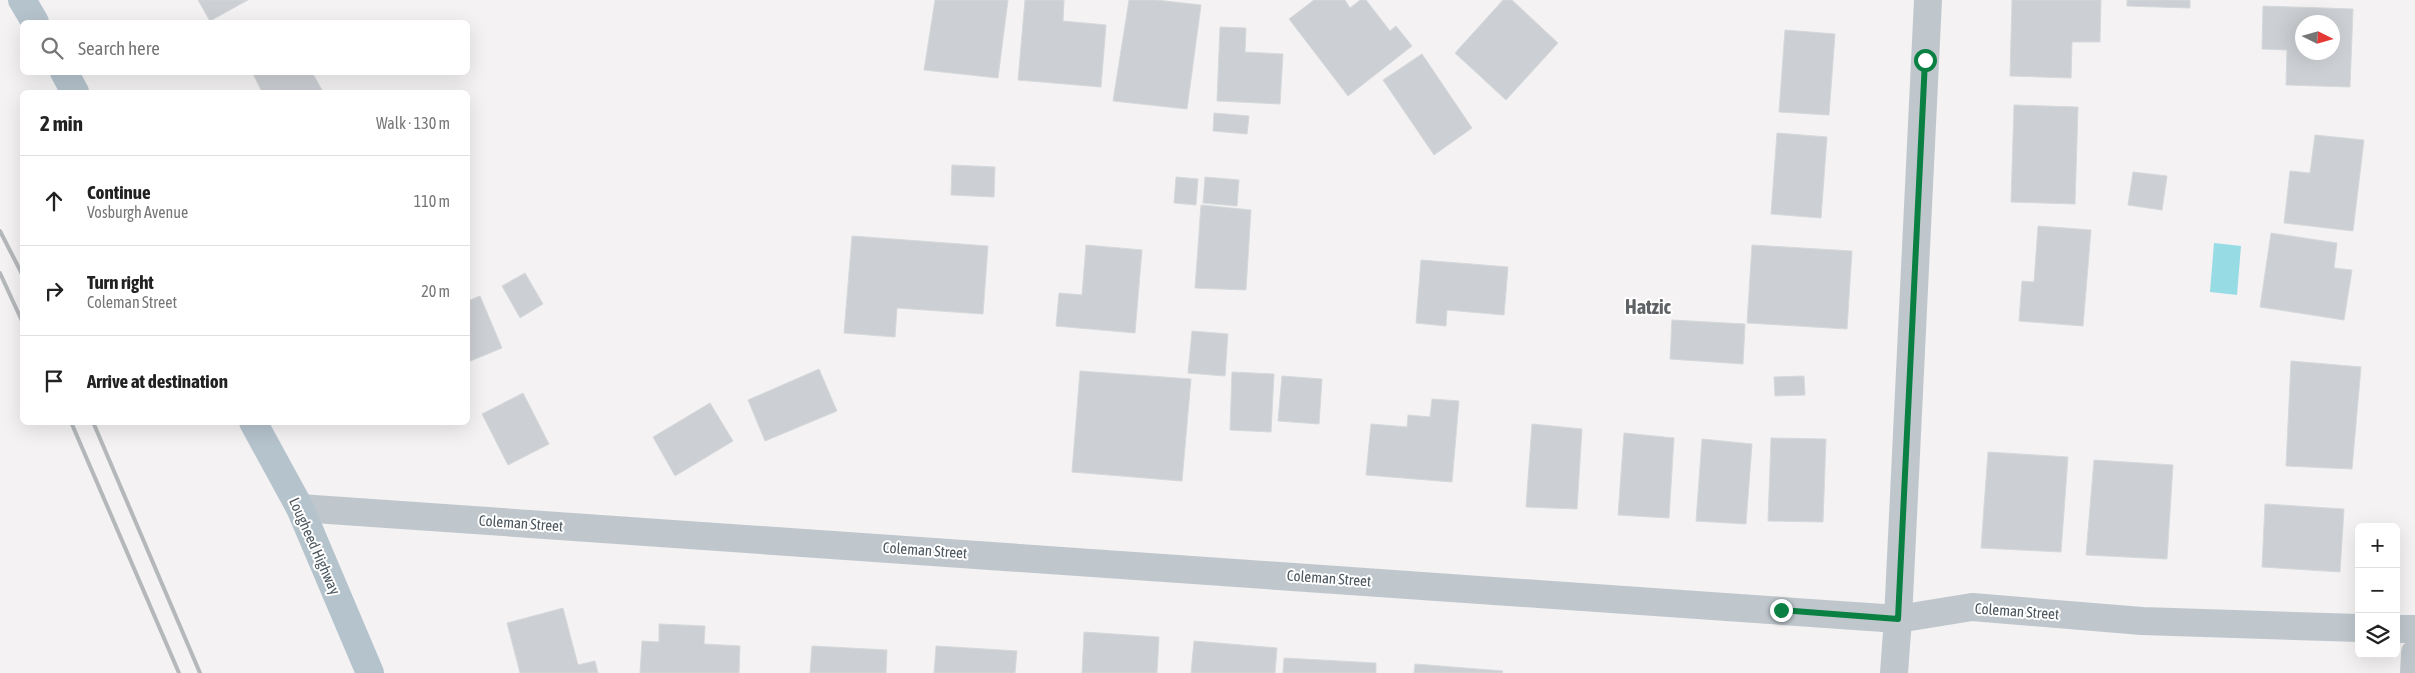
<!DOCTYPE html>
<meta charset="utf-8">
<style>
body{margin:0;font-family:"Asap Condensed",sans-serif;background:#f2f2f2;color:#222}
.controls{position:absolute;right:15px;bottom:15px;display:grid;overflow:hidden;border-radius:8px;box-shadow:0 5px 20px #0002}
.controls button{width:45px;height:45px;display:grid;place-items:center;padding:0;border:0;border-bottom:1px solid #e0e0e0;background:#fff;color:#222;font:25px sans-serif}
.compass{position:absolute;left:2295px;top:15px;width:45px;height:45px;border-radius:50%;background:#fff;box-shadow:0 5px 20px #0002;rotate:95deg}
.stop{position:absolute;width:15px;height:15px;margin:-11px;border:4px solid #0b8043;border-radius:50%;background:#fff}
.stop.end{background:#0b8043;border-color:#fff;box-shadow:0 1px 5px #0008}
.list{margin:0;padding:0;list-style:none}
h2{display:flex;justify-content:space-between;align-items:center;height:65px;margin:0;padding:0 20px;font-size:21px}
h2 small{font-size:16px;font-weight:400;color:#767676}
.list li{display:grid;grid-template-columns:32px 1fr auto;gap:15px;align-items:center;box-sizing:border-box;height:90px;padding:0 20px;border-top:1px solid #e0e0e0}
.list b{display:block;font-size:19px;white-space:nowrap}
.list p{margin:0;font-size:16px;white-space:nowrap;color:#767676}
.list em{font-size:16px;font-style:normal;color:#767676}
.icon{flex:none;width:28px;height:28px;fill:none;stroke:currentColor;stroke-width:2;stroke-linecap:round;stroke-linejoin:round}
.map{position:relative;flex:none;width:2415px;height:673px;overflow:hidden}
.search{position:absolute;background:#fff;box-shadow:0 5px 20px #0002;left:20px;top:20px;width:450px;height:55px;display:flex;align-items:center;gap:12px;box-sizing:border-box;padding:0 18px;border-radius:8px;color:#767676;font-size:19px}
.panel{position:absolute;background:#fff;box-shadow:0 5px 20px #0002;left:20px;top:90px;width:450px;height:335px;border-radius:8px}
.map>svg:first-child{display:block}
.water{fill:#97dbe5}
.building{fill:#cccfd3;stroke:#d6d9dc;fill-rule:evenodd}
.lines{fill:none;stroke-linecap:round;stroke-linejoin:round}
.minor{stroke:#bfc7cd;stroke-width:28}
.major{stroke:#b5c3cd;stroke-width:28}
.rail{stroke:#b5b8bb;stroke-width:4}
.route{stroke:#0b8043;stroke-width:6}
.labels{text-anchor:middle;dominant-baseline:central;stroke-width:4;stroke-linejoin:round;paint-order:stroke}
.street-label{font-size:15px;fill:#4b565e;stroke:#fff}
.district-label{font-size:20px;font-weight:bold;fill:#5f6366;stroke:#fff}
</style>
<div class="map">
<svg width="2415" height="673" viewBox="0 0 2415 673">
<rect width="100%" height="100%" fill="#f4f2f2"/>
<path class="water" d="M2214 243 2241 246 2237 295 2210 292Z"/>
<g class="building">
<path d="M198 0H248L210 21Z"/>
<path d="M935 0H1008L998 78 924 70Z"/>
<path d="M1025 0H1064L1063 21 1106 25 1101 87 1018 80Z"/>
<path d="M1129 0H1156L1201 5 1187 109 1113 101Z"/>
<path d="M1314 0H1345L1350 8 1360 0H1366L1390 31 1396 26 1412 46 1348 96 1289 19Z"/>
<path d="M1503 0H1512L1558 43 1506 100 1455 53Z"/>
<path d="M2012 0H2101L2100 42H2072L2071 78 2010 76Z"/>
<path d="M2127 0H2190V8L2127 6Z"/>
<path d="M2263 6 2353 9 2350 87 2286 85 2287 50 2262 49ZM2302 22H2332V52H2302Z"/>
<path d="M1220 27 1246 28 1245 52 1283 54 1280 104 1217 101Z"/>
<path d="M1785 30 1835 34 1829 115 1779 112Z"/>
<path d="M1422 54 1472 128 1434 155 1383 80Z"/>
<path d="M252 72H312L323 92H262Z"/>
<path d="M2014 105 2078 107 2075 204 2011 202Z"/>
<path d="M1214 113 1249 116 1247 134 1213 131Z"/>
<path d="M1777 133 1827 137 1821 218 1771 214Z"/>
<path d="M2315 135 2364 140 2353 231 2284 223 2290 171 2310 173Z"/>
<path d="M952 165 995 167 994 197 951 195Z"/>
<path d="M2133 172 2167 176 2162 210 2128 205Z"/>
<path d="M1176 177 1198 179 1196 205 1174 203Z"/>
<path d="M1205 177 1239 180 1237 206 1203 203Z"/>
<path d="M1201 205 1251 210 1246 290 1195 288Z"/>
<path d="M2038 226 2091 230 2083 326 2019 321 2022 281 2034 282Z"/>
<path d="M2271 233 2337 243 2334 268 2352 270 2344 320 2260 307Z"/>
<path d="M852 236 988 246 983 314 897 308 895 337 844 333Z"/>
<path d="M1086 245 1142 250 1135 333 1056 326 1059 293 1082 295Z"/>
<path d="M1752 245 1852 251 1847 329 1747 323Z"/>
<path d="M1421 260 1508 267 1504 315 1447 310 1446 326 1416 323Z"/>
<path d="M525 273 543 304 520 318 502 286Z"/>
<path d="M480 296 502 348 468 362V301Z"/>
<path d="M1672 320 1745 324 1743 364 1670 359Z"/>
<path d="M1192 331 1228 334 1225 376 1188 373Z"/>
<path d="M2291 361 2361 367 2352 469 2286 466Z"/>
<path d="M819 369 837 411 765 441 748 400Z"/>
<path d="M1080 371 1191 379 1182 481 1072 472Z"/>
<path d="M1232 372 1274 374 1271 432 1230 430Z"/>
<path d="M1282 376 1322 379 1319 424 1278 421Z"/>
<path d="M1804 376 1805 395 1775 396 1774 377Z"/>
<path d="M523 393 549 444 508 465 482 414Z"/>
<path d="M1432 399 1459 401 1452 482 1366 475 1371 424 1407 427 1408 415 1430 417Z"/>
<path d="M710 403 733 441 675 476 653 437Z"/>
<path d="M1532 424 1582 429 1577 509 1526 507Z"/>
<path d="M1624 433 1674 438 1669 518 1618 515Z"/>
<path d="M1771 438 1826 439 1823 522 1768 521Z"/>
<path d="M1702 439 1752 444 1746 524 1696 521Z"/>
<path d="M1988 452 2068 457 2061 552 1981 548Z"/>
<path d="M2094 460 2173 465 2167 559 2086 555Z"/>
<path d="M2265 504 2344 509 2340 572 2262 567Z"/>
<path d="M563 608 578 665 595 661 598 673H520L507 623Z"/>
<path d="M659 624 705 626 704 644 740 646 739 673H640L642 641 659 642Z"/>
<path d="M1084 632 1159 637 1157 673H1082Z"/>
<path d="M1194 641 1277 648 1275 673H1191Z"/>
<path d="M812 646 887 650 886 673H810Z"/>
<path d="M936 646 1017 651 1015 673H934Z"/>
<path d="M1284 658 1376 663V673H1283Z"/>
<path d="M1415 664 1503 671 1502 673H1414Z"/>
</g>
<g class="lines">
<g class="minor">
<path d="M300 508 1898 619 1972 607 2142 621 2359 628"/>
<path d="M2396 629H2415"/>
<path d="M1894 673 1898 619 1928 0"/>
<path d="M2414 673 2415 653"/>
</g>
<g class="major">
<path d="M22 0 35 22"/>
<path d="M64 72 75 92"/>
<path d="M253 422 300 508 370 673"/>
</g>
<g class="rail">
<path d="M0 231 22 274"/>
<path d="M0 273 22 321"/>
<path d="M71 422 179 673"/>
<path d="M93 422 200 673"/>
</g>
</g>
<g class="lines">
<path class="route" d="M1781 610 1898 619 1925 60"/>
</g>
<g class="labels">
<g class="street-label">
<text transform="translate(521 523) rotate(4)">Coleman Street</text>
<text transform="translate(315 546) rotate(66)">Lougheed Highway</text>
<text transform="translate(925 550) rotate(4)">Coleman Street</text>
<text transform="translate(1329 578) rotate(4)">Coleman Street</text>
<text transform="translate(2017 611) rotate(4)">Coleman Street</text>
</g>
<g class="district-label">
<text x="1648" y="306">Hatzic</text>
</g>
</g>
</svg>
<div class="controls">
<button>+</button>
<button>−</button>
<button><svg class="icon" aria-label="layers" viewBox="0 0 24 24"><path d="M12 4l9 5-9 5-9-5zM3 14l9 5 9-5"/></svg></button>
</div>
<svg class="compass" viewBox="-18 -18 36 36"><path d="M0-13l5 13h-10z" fill="#e53935"/><path d="M0 13l5-13h-10z" fill="#767676"/></svg>
<div class="stop" style="left:1925px;top:60px"></div>
<div class="stop end" style="left:1781px;top:610px"></div>
<div class="search"><svg class="icon" aria-label="search" viewBox="0 0 24 24"><circle cx="10" cy="10" r="6"/><path d="M15 15l6 6"/></svg>Search here</div>
<section class="panel">
<h2>2 min<small>Walk · 130 m</small></h2>
<ul class="list">
<li><svg class="icon" aria-label="ahead" viewBox="0 0 24 24"><path d="M12 20V5M6 11l6-6 6 6"/></svg><div><b>Continue</b><p>Vosburgh Avenue</p></div><em>110 m</em></li>
<li><svg class="icon" aria-label="right" viewBox="0 0 24 24"><path d="M7 20v-9h11M14 6l5 5-5 5"/></svg><div><b>Turn right</b><p>Coleman Street</p></div><em>20 m</em></li>
<li><svg class="icon" aria-label="arrive" viewBox="0 0 24 24"><path d="M6 21V4h12l-3 4 3 4H6"/></svg><div><b>Arrive at destination</b></div></li>
</ul>
</section>
</div>
